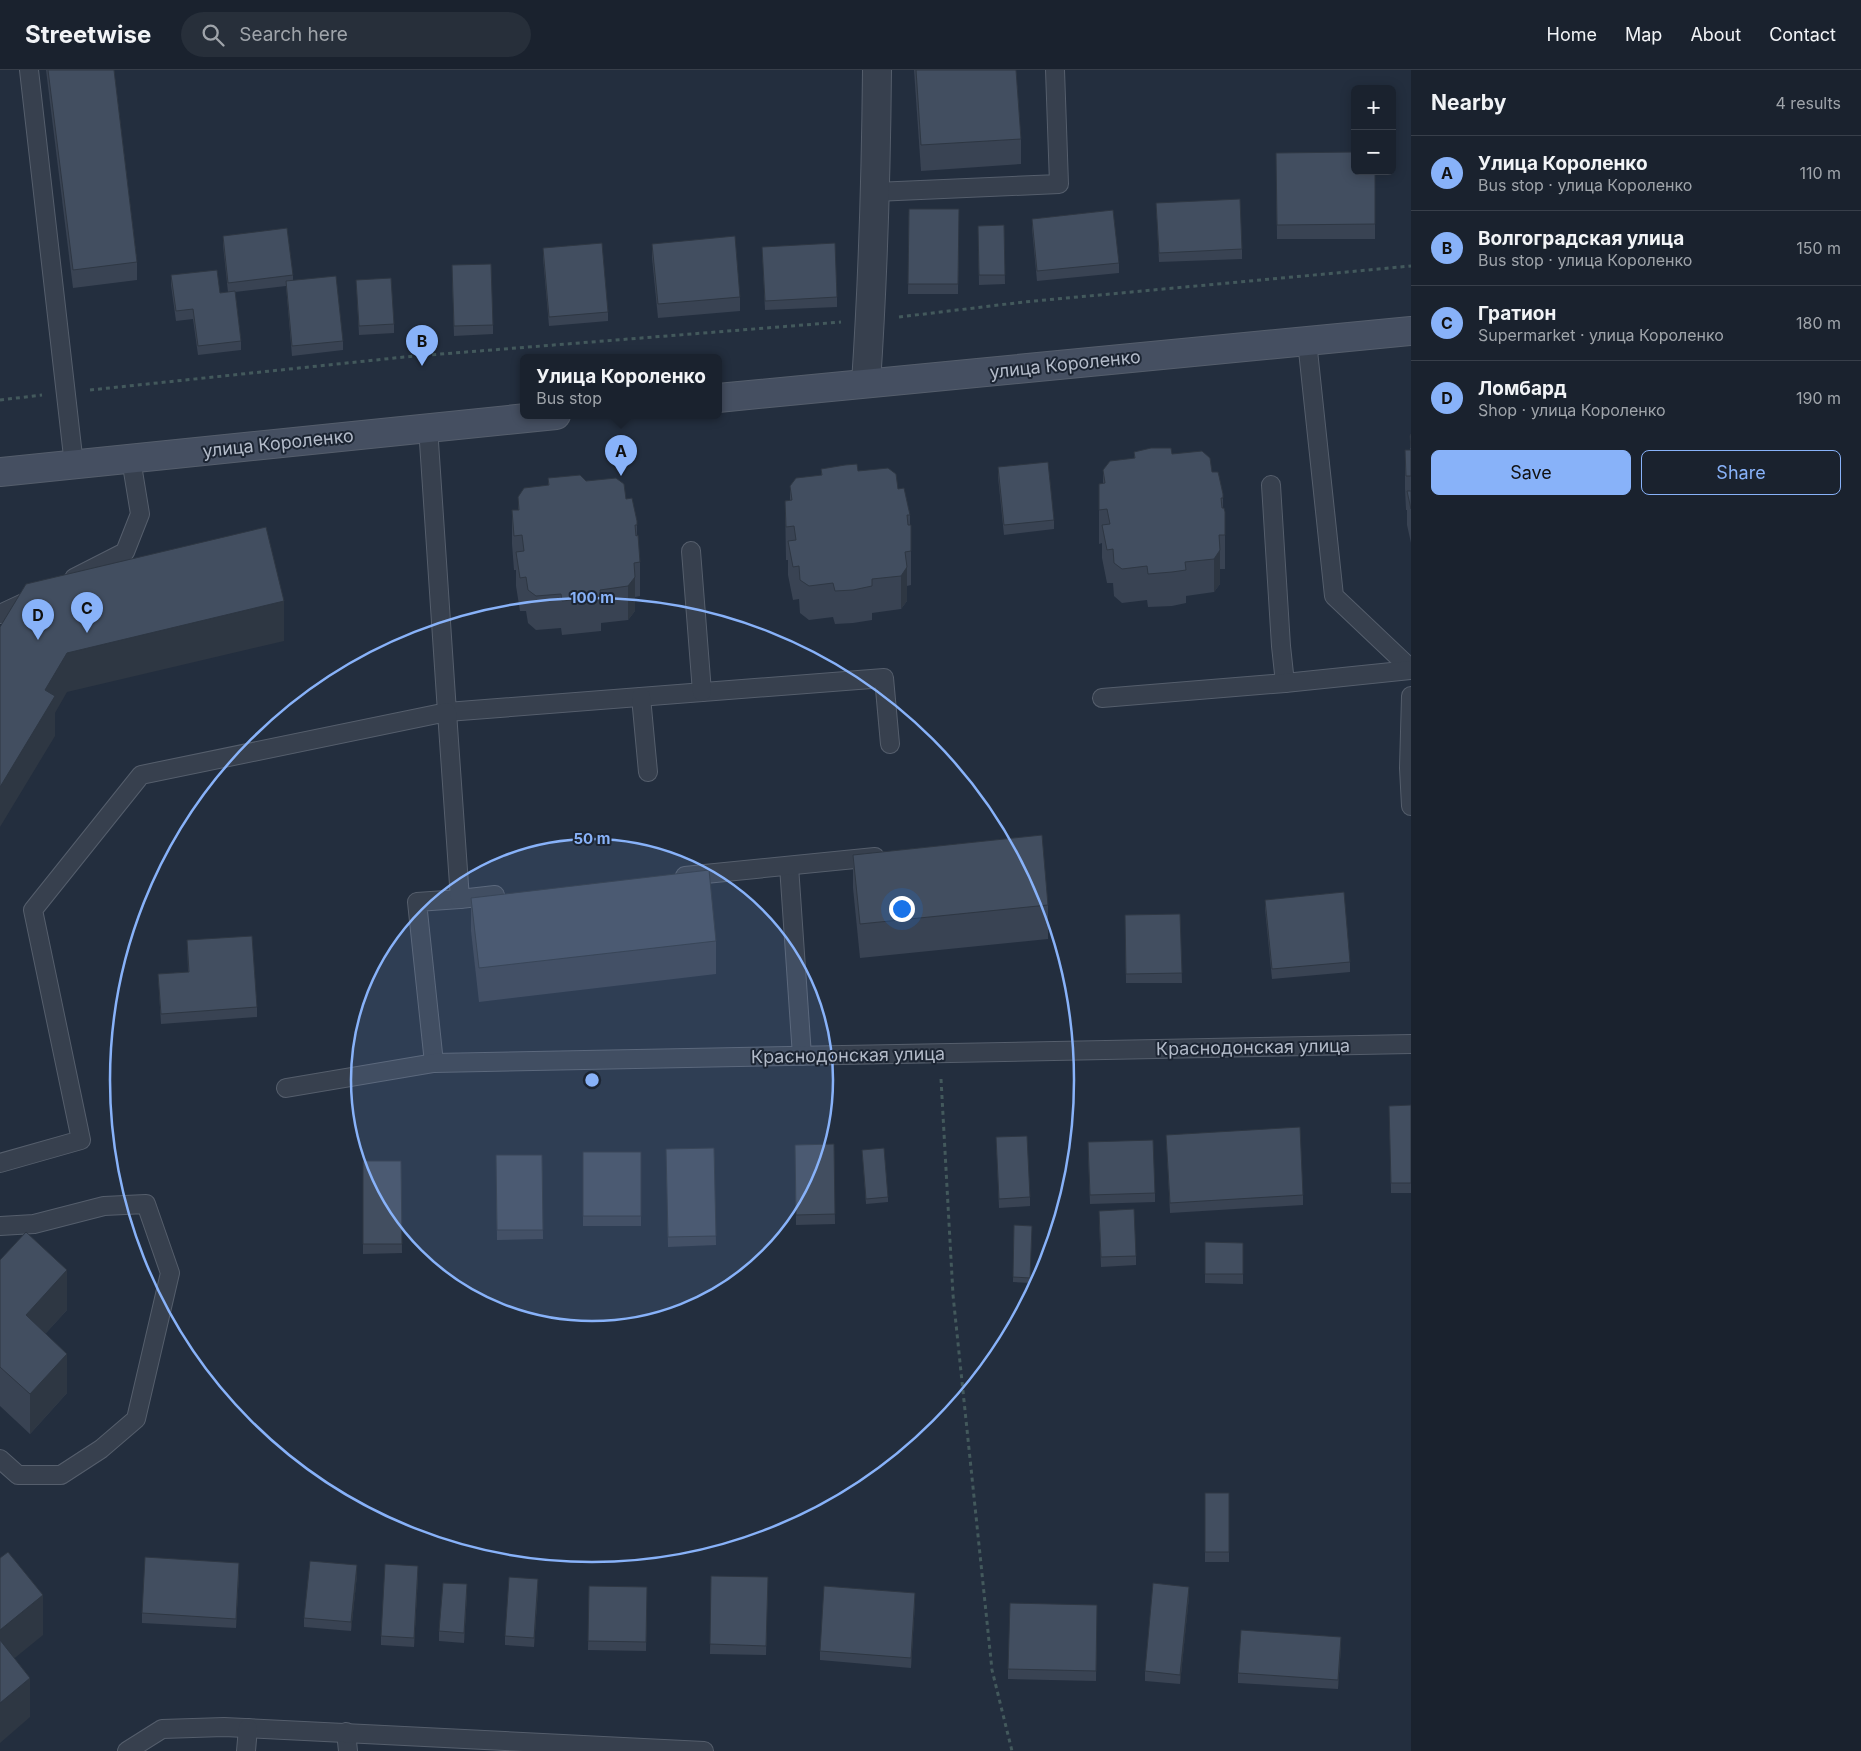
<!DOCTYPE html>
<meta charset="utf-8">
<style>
body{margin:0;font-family:Inter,sans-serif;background:#272f3a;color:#f1f3f6}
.controls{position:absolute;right:15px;top:15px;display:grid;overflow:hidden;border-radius:8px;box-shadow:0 2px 12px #0003}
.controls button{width:45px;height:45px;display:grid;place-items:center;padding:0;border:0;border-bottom:1px solid #383f4a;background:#1a222e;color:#f1f3f6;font:25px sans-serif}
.you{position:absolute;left:901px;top:838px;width:18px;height:18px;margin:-12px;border:4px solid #fff;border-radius:50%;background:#1a73e8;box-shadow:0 0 0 8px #1a73e833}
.badge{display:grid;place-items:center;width:32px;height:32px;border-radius:50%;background:#88b2f9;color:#111;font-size:16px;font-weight:700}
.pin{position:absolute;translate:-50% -41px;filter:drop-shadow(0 1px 2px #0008)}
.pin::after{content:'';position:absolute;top:26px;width:18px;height:15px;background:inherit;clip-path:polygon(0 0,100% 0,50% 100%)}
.popup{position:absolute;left:520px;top:284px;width:202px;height:65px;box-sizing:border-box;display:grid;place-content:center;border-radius:8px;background:#1a222e;filter:drop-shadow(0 1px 4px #0005);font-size:16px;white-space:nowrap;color:#9fa4aa}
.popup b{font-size:19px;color:#f1f3f6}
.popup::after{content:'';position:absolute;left:50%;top:100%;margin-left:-10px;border:10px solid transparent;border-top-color:#1a222e}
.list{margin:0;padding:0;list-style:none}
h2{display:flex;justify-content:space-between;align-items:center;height:65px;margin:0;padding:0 20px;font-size:21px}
h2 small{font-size:16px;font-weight:400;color:#9fa4aa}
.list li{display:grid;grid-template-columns:32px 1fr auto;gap:15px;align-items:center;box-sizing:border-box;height:75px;padding:0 20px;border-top:1px solid #383f4a}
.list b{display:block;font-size:19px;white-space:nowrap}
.list p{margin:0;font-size:16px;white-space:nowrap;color:#9fa4aa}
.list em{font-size:16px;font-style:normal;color:#9fa4aa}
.actions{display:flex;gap:10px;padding:15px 20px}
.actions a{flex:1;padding:11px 0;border:1px solid #88b2f9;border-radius:8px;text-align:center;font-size:18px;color:#88b2f9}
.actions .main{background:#88b2f9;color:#111}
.icon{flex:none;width:28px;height:28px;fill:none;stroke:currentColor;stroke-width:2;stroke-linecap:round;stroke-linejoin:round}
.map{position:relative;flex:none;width:1411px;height:1681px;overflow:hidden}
header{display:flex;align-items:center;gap:30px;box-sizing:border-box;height:70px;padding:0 25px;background:#1a222e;border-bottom:1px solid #383f4a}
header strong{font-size:24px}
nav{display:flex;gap:28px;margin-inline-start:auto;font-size:18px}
.search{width:350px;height:45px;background:#272f3a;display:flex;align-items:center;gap:12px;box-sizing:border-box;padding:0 18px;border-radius:28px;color:#9fa4aa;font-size:19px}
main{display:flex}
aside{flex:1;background:#1a222e}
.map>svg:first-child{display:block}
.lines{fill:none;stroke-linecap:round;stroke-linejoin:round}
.lane-casing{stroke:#555e6c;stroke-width:20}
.street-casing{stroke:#555e6c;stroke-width:30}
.secondary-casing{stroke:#555e6c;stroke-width:30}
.path{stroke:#43595c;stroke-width:3;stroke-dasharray:4 4;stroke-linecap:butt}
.lane{stroke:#37404e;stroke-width:18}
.street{stroke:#37404e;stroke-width:28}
.secondary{stroke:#454f61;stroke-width:28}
.wall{fill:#394353}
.shaded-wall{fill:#2e3743}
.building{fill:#424e60;stroke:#2e3743}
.ring{fill:none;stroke:#88b2f9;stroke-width:2.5}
.labels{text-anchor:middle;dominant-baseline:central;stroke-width:4;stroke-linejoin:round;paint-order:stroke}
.street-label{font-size:18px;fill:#b3bbc9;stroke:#1c2533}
.centre{fill:#88b2f9;stroke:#1c2533;stroke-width:2.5}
.ring-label{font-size:15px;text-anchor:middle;font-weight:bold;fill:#88b2f9;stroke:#1c2533;stroke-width:4;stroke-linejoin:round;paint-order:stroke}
</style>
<header>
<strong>Streetwise</strong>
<div class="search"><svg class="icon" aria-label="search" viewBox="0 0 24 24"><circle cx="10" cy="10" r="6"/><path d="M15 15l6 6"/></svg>Search here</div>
<nav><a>Home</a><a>Map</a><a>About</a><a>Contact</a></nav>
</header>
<main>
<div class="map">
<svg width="1411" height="1681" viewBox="0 0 1411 1681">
<rect width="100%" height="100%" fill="#232e3e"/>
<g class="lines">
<g class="lane-casing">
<g id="lane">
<path d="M29 0 74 395"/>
<path d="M875 122 1059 114 1055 0"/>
<path d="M1307 271 1334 526 1411 599"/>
<path d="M428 357 447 642 884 608 890 674"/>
<path d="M1271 415 1281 576 1285 613"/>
<path d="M691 481 702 622"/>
<path d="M74 508 125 482 140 444 131 389"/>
<path d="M0 544 30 530"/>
<path d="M1411 626 1409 698 1411 736"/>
<path d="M641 627 648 702"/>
<path d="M1102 628 1285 613 1411 600"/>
<path d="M789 796 802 986"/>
<path d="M685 806 875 787"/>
<path d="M434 993 417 832 460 829"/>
<path d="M286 1018 434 993 1411 974"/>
<path d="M0 1093 81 1070 33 840 141 705 447 642 460 829 495 825"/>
<path d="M0 1156 34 1154 104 1136 146 1134 170 1203 136 1349 101 1379 61 1405H18L0 1389"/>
<path d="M346 1662 348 1681"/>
<path d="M127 1681 162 1659 224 1657 704 1681"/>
<path d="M246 1681 248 1658"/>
</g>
</g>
<g class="street-casing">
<path id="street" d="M866 313C873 209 876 105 877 0"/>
</g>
<g class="secondary-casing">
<g id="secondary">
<path d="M718 328 1411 261"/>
<path d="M0 402 556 345"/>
</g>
</g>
<g class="path">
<path d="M899 247 1024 232 1411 196"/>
<path d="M90 320 404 287 841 252"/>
<path d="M0 330 42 325"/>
<path d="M941 1009 953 1225 992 1600 1012 1681"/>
</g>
<use href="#lane" class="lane"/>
<use href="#street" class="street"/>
<use href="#secondary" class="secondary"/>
</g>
<g class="wall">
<path d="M46 0H114L137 192V210L73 218Z"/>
<path d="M914 0H1016L1021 69V94L921 101Z"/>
<path d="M1276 83 1375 101V169H1277Z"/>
<path d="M1156 133 1242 179V189L1159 192Z"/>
<path d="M909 139H959L958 224H908Z"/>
<path d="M1032 149 1119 193V203L1037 211 1032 159Z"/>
<path d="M1004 155 1005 214 979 215 978 156Z"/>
<path d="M223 166 293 205V210L343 271V280L292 286 286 216 235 222 241 271V280L198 285 193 249 176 251 171 215V205L220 223 228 222 223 175Z"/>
<path d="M652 174 740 227V241L658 248 652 188Z"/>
<path d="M762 177 837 227V237L765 240Z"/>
<path d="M543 178 608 242V251L549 256 543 188Z"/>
<path d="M452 205 493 255V264L454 266Z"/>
<path d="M356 210 394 254V263L359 265Z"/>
<path d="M1411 364V473L1407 455V440H1406L1405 419V386L1410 380V366Z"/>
<path d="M1134 382 1172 384 1212 402 1223 424V438L1225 442V499H1220V514L1214 522 1186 526V533L1172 536 1148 537 1147 530 1122 533 1114 526 1113 513H1107L1102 488V473L1099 474V414H1103V400L1134 388Z"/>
<path d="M998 397 1054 450V459L1004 465 998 407Z"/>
<path d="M821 399 858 401 898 419 910 445V455L911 459V515L907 516V531L901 539 872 543V550L853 553 835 554 833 547 809 550 800 543 799 529 793 530 788 505V490H786L785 431 790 430V416L821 405Z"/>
<path d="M548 408 586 411 626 429 637 451V465L640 492V526L635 527V541L628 550 601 553V561L562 565 561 558 536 560 528 553 526 541H520L516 516V500H514L512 474V440H518V427L548 415Z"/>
<path d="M853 785 1048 835V869L860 888 853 818Z"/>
<path d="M471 828 716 871V904L479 932 471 861Z"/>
<path d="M1265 830 1350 892V902L1272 909 1265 839Z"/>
<path d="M1180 844 1182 913H1126L1125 845Z"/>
<path d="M187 870 257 937V947L161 954 158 904 188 902Z"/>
<path d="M1411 1035V1123H1391L1389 1036Z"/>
<path d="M1166 1065 1303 1125V1135L1170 1143Z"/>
<path d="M996 1067 1030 1127V1136L999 1138Z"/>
<path d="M834 1074 835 1154 796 1155 795 1075Z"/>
<path d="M714 1078 716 1175 668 1177 666 1079Z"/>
<path d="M862 1080 888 1127V1132L866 1134Z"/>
<rect x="583" y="1082" width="58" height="74"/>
<path d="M1088 1082 1155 1123V1132L1090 1134Z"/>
<path d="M496 1085H542L543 1169 497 1170Z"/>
<path d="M363 1091H401L402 1183 363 1184Z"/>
<path d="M1099 1150 1136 1186V1195L1101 1197Z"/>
<path d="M1014 1155 1032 1156 1030 1213 1013 1212Z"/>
<path d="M1205 1172 1243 1173V1214L1205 1213Z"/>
<path d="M0 1190 67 1240 45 1264 67 1323 30 1364 0 1336Z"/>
<rect x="1205" y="1423" width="24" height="69"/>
<path d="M239 1503 236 1558 142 1553V1543Z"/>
<path d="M357 1505 351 1561 304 1557V1548Z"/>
<path d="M418 1506 414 1577 381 1575V1566Z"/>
<path d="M711 1506 768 1507 766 1585 710 1584Z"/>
<path d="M589 1516 647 1517 646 1581 588 1580Z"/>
<path d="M538 1519 534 1577 505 1575V1566Z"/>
<path d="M467 1524 464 1573 439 1571V1561Z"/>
<path d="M1189 1526 1180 1614 1145 1611V1601Z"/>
<path d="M915 1533 911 1598 820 1590V1581Z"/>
<path d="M1097 1535 1096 1611 1008 1609V1599Z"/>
<path d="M1341 1577 1338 1619 1238 1613V1603Z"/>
</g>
<g class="shaded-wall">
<path d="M1220 480V514L1214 522V489Z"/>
<path d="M907 497V531L901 539V506Z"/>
<path d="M635 507V541L628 550V516Z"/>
<path d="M284 531V571L67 622 55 643V666L0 757V717L45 620 67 583Z"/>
<path d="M67 1200V1240L26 1285V1245Z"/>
<path d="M67 1284V1323L30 1364V1324Z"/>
<path d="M239 1493V1503L236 1558V1549Z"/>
<path d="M357 1495V1505L351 1561V1552Z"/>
<path d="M418 1496V1506L414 1577V1568Z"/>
<path d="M538 1509V1519L534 1577V1568Z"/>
<path d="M467 1514V1524L464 1573V1563Z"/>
<path d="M1189 1517V1526L1180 1614V1605Z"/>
<path d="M915 1523V1533L911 1598V1588Z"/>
<path d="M43 1525V1565L0 1600V1560Z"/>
<path d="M1341 1567V1577L1338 1619V1610Z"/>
<path d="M30 1608V1647L0 1673V1633Z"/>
</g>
<g class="building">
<path d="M48 0H114L137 192 73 200Z"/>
<path d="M916 0H1016L1021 69 921 75Z"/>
<path d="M1355 82V101H1375V154L1277 155 1276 83Z"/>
<path d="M1240 129 1242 179 1159 183 1156 133Z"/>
<path d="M909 139H959L958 214H908Z"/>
<path d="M1113 140 1119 193 1037 201 1032 149Z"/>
<path d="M1004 155 1005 205H979L978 156Z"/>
<path d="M287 158 293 205 228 213 223 166Z"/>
<path d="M735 166 740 227 658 234 652 174Z"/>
<path d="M602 173 608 242 549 247 543 178Z"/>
<path d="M835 173 837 227 765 231 762 177Z"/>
<path d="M491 194 493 255 454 256 452 195Z"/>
<path d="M217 200 220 223 235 221 241 271 198 276 193 239 176 241 171 205Z"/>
<path d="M336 206 343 271 292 276 286 211Z"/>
<path d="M391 208 394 254 359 256 356 210Z"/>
<path d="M1411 364V378L1410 366Z"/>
<path d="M1151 378H1171L1172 384 1202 381 1210 388 1212 402H1218L1219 406 1223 424V428H1221L1222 438H1224L1225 442V465H1219L1220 480 1214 489 1185 492 1186 500 1172 502 1148 504 1147 496 1122 499 1114 493 1113 479 1107 480 1102 455 1110 454 1107 439 1099 440V414L1105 413 1103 400 1110 391 1135 388 1134 382Z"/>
<path d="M1405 380H1411V406H1406Z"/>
<path d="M1048 392 1054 450 1004 455 998 397Z"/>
<path d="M857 394 858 401 888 398 896 404 898 419 904 418 910 445H907L908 455H911V481L905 482 907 497 901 506 872 509V516L853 520 835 521 833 513 809 516 800 510 799 496 793 497 788 471 796 470 794 456 786 457 785 431 792 430 790 416 796 408 822 405 821 399 845 395Z"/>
<path d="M580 405 586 411 616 408 624 414 626 429 632 428 637 451V455H635L636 466 638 465 640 492 634 493 635 507 628 516 600 520 601 527 562 531 561 524 536 526 528 520 526 507 520 508 516 482 524 481 522 465 514 466 512 440H519L518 427 524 418 549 415 548 408Z"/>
<path d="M1407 421H1411V439Z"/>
<path d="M266 457 284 531 67 583 45 620 55 626 0 717V557L26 514Z"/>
<path d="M1042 765 1048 835 860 854 853 785Z"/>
<path d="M709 800 716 871 479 898 471 828Z"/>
<path d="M1344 822 1350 892 1272 899 1265 830Z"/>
<path d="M1180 844 1182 903 1126 904 1125 845Z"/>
<path d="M252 866 257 937 161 944 158 904 189 902 187 870Z"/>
<path d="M1411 1035V1113H1391L1389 1036Z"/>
<path d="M1300 1057 1303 1125 1170 1133 1166 1065Z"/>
<path d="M1027 1066 1030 1127 999 1129 996 1067Z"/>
<path d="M1153 1070 1155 1123 1090 1125 1088 1072Z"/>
<path d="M834 1074 835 1144 796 1145 795 1075Z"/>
<path d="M714 1078 716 1166 668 1167 666 1079Z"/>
<path d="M884 1078 888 1127 866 1129 862 1080Z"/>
<rect x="583" y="1082" width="58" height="64"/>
<path d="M496 1085H542L543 1160H497Z"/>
<path d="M363 1091H401L402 1174H363Z"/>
<path d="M1134 1139 1136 1186 1101 1187 1099 1141Z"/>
<path d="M1014 1155 1032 1156 1030 1208 1013 1207Z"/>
<path d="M26 1162 67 1200 26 1245 67 1284 30 1324 0 1297V1190Z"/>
<path d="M1205 1172 1243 1173V1204H1205Z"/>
<rect x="1205" y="1423" width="24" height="59"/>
<path d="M8 1482 43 1525 0 1560V1488Z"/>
<path d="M145 1487 239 1493 236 1549 142 1543Z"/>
<path d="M310 1491 357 1495 351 1552 304 1548Z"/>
<path d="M385 1494 418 1496 414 1568 381 1566Z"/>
<path d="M711 1506 768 1507 766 1576 710 1574Z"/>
<path d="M509 1507 538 1509 534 1568 505 1566Z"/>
<path d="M443 1513 467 1514 464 1563 439 1561Z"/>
<path d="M1153 1513 1189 1517 1180 1605 1145 1601Z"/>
<path d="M589 1516 647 1517 646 1572 588 1571Z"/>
<path d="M824 1516 915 1523 911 1588 820 1581Z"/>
<path d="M1010 1533 1097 1535 1096 1601 1008 1599Z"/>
<path d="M1241 1560 1341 1567 1338 1610 1238 1603Z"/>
<path d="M0 1570 30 1608 0 1633Z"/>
</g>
<circle cx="592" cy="1010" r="241" fill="#88b2f9" fill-opacity=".12"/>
<g class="ring">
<circle cx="592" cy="1010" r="241"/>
<circle cx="592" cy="1010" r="482"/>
</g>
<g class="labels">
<g class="street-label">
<text transform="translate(1065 294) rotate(-6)">улица Короленко</text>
<text transform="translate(278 373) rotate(-6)">улица Короленко</text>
<text transform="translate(1253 977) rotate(-1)">Краснодонская улица</text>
<text transform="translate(848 985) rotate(-1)">Краснодонская улица</text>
</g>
</g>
<circle cx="592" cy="1010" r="8" class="centre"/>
<g class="ring-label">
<text x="592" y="533">100 m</text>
<text x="592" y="774">50 m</text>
</g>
</svg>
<div class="controls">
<button>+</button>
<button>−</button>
</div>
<div class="you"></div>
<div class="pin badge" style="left:621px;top:406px">A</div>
<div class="popup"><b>Улица Короленко</b>Bus stop</div>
<div class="pin badge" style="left:422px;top:296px">B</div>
<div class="pin badge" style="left:87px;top:563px">C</div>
<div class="pin badge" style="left:38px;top:570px">D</div>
</div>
<aside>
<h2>Nearby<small>4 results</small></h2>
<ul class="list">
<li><span class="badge">A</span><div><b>Улица Короленко</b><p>Bus stop · улица Короленко</p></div><em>110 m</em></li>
<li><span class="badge">B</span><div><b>Волгоградская улица</b><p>Bus stop · улица Короленко</p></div><em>150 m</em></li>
<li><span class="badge">C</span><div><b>Гратион</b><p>Supermarket · улица Короленко</p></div><em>180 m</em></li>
<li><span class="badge">D</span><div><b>Ломбард</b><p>Shop · улица Короленко</p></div><em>190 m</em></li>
</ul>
<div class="actions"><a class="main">Save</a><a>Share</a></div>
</aside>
</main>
